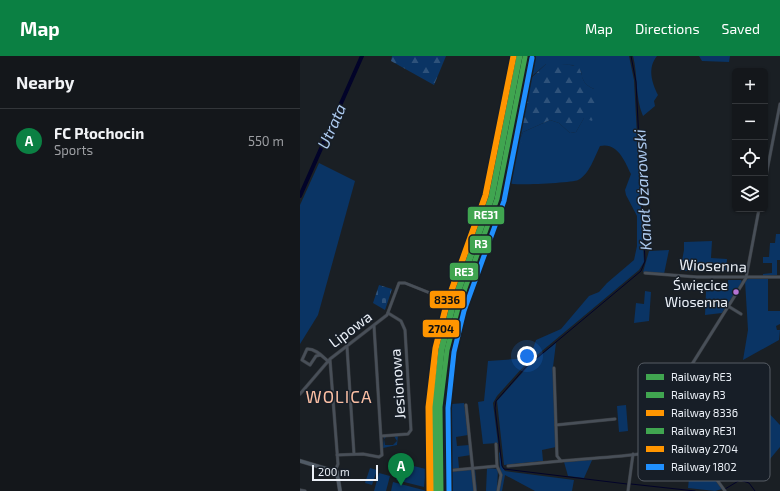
<!DOCTYPE html>
<meta charset="utf-8">
<style>
body{margin:0;font-family:"Exo 2",sans-serif;background:#1d2024;color:#f1f3f6}
.controls{position:absolute;right:12px;top:12px;display:grid;overflow:hidden;border-radius:6px;box-shadow:0 1px 3px #0004}
.controls button{width:36px;height:36px;display:grid;place-items:center;padding:0;border:0;border-bottom:1px solid #33363a;background:#14171b;color:#f1f3f6;font:20px sans-serif}
.scale{position:absolute;left:12px;bottom:10px;width:66px;box-sizing:border-box;padding-left:4px;border:2px solid #ebf0f7;border-top:0;font-size:11px;line-height:14px;white-space:nowrap;color:#ebf0f7;-webkit-text-stroke:3px #171e27;paint-order:stroke}
.you{position:absolute;left:227px;top:300px;width:14px;height:14px;margin:-10px;border:3px solid #fff;border-radius:50%;background:#1a73e8;box-shadow:0 0 0 6px #1a73e833}
.badge{display:grid;place-items:center;width:26px;height:26px;border-radius:50%;background:#0b8043;color:#fff;font-size:13px;font-weight:700}
.pin{position:absolute;translate:-50% -33px;filter:drop-shadow(0 1px 2px #0008)}
.pin::after{content:'';position:absolute;top:21px;width:14px;height:12px;background:inherit;clip-path:polygon(0 0,100% 0,50% 100%)}
.list{margin:0;padding:0;list-style:none}
h2{display:flex;justify-content:space-between;align-items:center;height:52px;margin:0;padding:0 16px;font-size:17px}
h2 small{font-size:13px;font-weight:400;color:#9d9fa3}
.list li{display:grid;grid-template-columns:26px 1fr auto;gap:12px;align-items:center;box-sizing:border-box;height:64px;padding:0 16px;border-top:1px solid #33363a}
.list b{display:block;font-size:15px;white-space:nowrap}
.list p{margin:0;font-size:13px;white-space:nowrap;color:#9d9fa3}
.list em{font-size:13px;font-style:normal;color:#9d9fa3}
.icon{flex:none;width:22px;height:22px;fill:none;stroke:currentColor;stroke-width:2;stroke-linecap:round;stroke-linejoin:round}
.map{position:relative;flex:none;width:480px;height:435px;overflow:hidden}
header{display:flex;align-items:center;gap:24px;box-sizing:border-box;height:56px;padding:0 20px;background:#0b8043;color:#fff}
header strong{font-size:19px}
nav{display:flex;gap:22px;margin-inline-start:auto;font-size:14px}
main{display:flex}
aside{flex:1;background:#14171b}
.map>svg:first-child{display:block}
.grass{fill:#0a3464;fill-rule:evenodd}
.forest{fill:url(#forest-firs)}
.cemetery{fill:url(#cemetery-stones)}
.lines{fill:none;stroke-linecap:round;stroke-linejoin:round}
.stream{stroke:#020329;stroke-width:1}
.river{stroke:#020329;stroke-width:4}
.street-casing{stroke:#383c41;stroke-width:3.5}
.secondary-casing{stroke:#383c41;stroke-width:4.5}
.street{stroke:#484f58;stroke-width:2.5}
.secondary{stroke:#505a65;stroke-width:3.5}
.rail-1-casing{stroke:#171e27;stroke-width:8}
.rail-2-casing{stroke:#171e27;stroke-width:8}
.rail-3-casing{stroke:#171e27;stroke-width:8}
.rail-4-casing{stroke:#171e27;stroke-width:8}
.rail-5-casing{stroke:#171e27;stroke-width:8}
.rail-6-casing{stroke:#171e27;stroke-width:8}
.rail-1{stroke:#40a550;stroke-width:5}
.rail-2{stroke:#40a550;stroke-width:5}
.rail-3{stroke:#ff9500;stroke-width:5}
.rail-4{stroke:#40a550;stroke-width:5}
.rail-5{stroke:#ff9500;stroke-width:5}
.rail-6{stroke:#2090ff;stroke-width:5}
.bus-dot{fill:#b673d3;stroke:#171e27;stroke-width:1.5}
.labels{text-anchor:middle;dominant-baseline:central;stroke-width:3;stroke-linejoin:round;paint-order:stroke}
.bus-label{font-size:14px;fill:#ebf0f7;stroke:#171e27;text-anchor:end}
.street-label{font-size:15px;fill:#ebf0f7;stroke:#171e27}
.water-label{font-size:16px;font-style:italic;fill:#adcaef;stroke:#171e27}
.quarter-label{font-size:17px;letter-spacing:1px;fill:#fbbfa3;stroke:#171e27}
.key{fill:#171e27;stroke:#575d65;stroke-width:1}
.key-label{font-size:11px;fill:#ebf0f7}
.line-badge{stroke:#171e27;stroke-width:1.5}
.badge-label{font-size:11px;text-anchor:middle;font-weight:bold;fill:#fff}
.pale-badge-label{font-size:11px;text-anchor:middle;font-weight:bold;fill:#111}
</style>
<header>
<strong>Map</strong>
<nav><a>Map</a><a>Directions</a><a>Saved</a></nav>
</header>
<main>
<aside>
<h2>Nearby<small></small></h2>
<ul class="list">
<li><span class="badge">A</span><div><b>FC Płochocin</b><p>Sports</p></div><em>550 m</em></li>
</ul>
</aside>
<div class="map">
<svg width="480" height="435" viewBox="0 0 480 435">
<defs>
<pattern id="forest-firs" width="22" height="20" patternUnits="userSpaceOnUse"><rect width="22" height="20" fill="#0a3464"/><path d="M5 1l3.5 6h-7zM16 11l3.5 6h-7z" fill="#2e527b"/></pattern>
<pattern id="cemetery-stones" width="16" height="16" patternUnits="userSpaceOnUse"><rect width="16" height="16" fill="#0a3464"/><path d="M2 7V4a2 2 0 0 1 4 0v3zM10 15v-3a2 2 0 0 1 4 0v3z" fill="#2e527b"/></pattern>
</defs>
<rect width="100%" height="100%" fill="#1a1f24"/>
<g class="grass">
<path d="M222 0H329L334 24 344 206 339 214 224 310 197 340 193 347 198 387 183 388 178 346 184 345 188 305 230 302 236 284 261 273 289 240 299 236 307 227 334 204 337 190V160L326 139 325 134 331 118C325 106 318 86 300 90 295 100 289 119 278 124 272 127 211 130 204 127 198 146 193 168 186 186 183 192 179 198 176 205 158 251 140 299 140 349L164 347 168 379 156 381 157 390 169 389 171 399 158 401 159 412 143 414V435H138V350L139 320 143 297 152 259 199 125ZM246 8 273 9 281 15C282 25 285 29 294 33V44L276 76 270 77 259 67 250 64 223 76 221 81 220 60 227 45 231 21Z"/>
<path d="M333 0H357C347 12 352 27 358 39L354 45 355 50 343 60C335 42 338 19 333 0Z"/>
<path d="M399 0H430L429 6 402 5Z"/>
<path d="M19 107 55 125 18 259 0 288V149Z"/>
<path d="M476 178H480V204H477V219L463 220V218L472 217V207H463V201H469L470 187H475Z"/>
<path d="M412 185 411 202 427 203 426 214 380 215 384 194V186Z"/>
<path d="M369 194 364 218 343 216 349 195Z"/>
<path d="M448 223H468V255H480V268L476 270 477 274H480L479 284 443 304 448 274 445 225Z"/>
<path d="M428 224H441L442 226 422 257 405 259 406 235 428 233Z"/>
<path d="M345 235 351 236 349 265 334 267 336 247 344 248Z"/>
<path d="M256 287 253 311 256 391 242 394 243 405 204 409 197 345 230 308Z"/>
<path d="M326 349 328 375 319 376 317 350Z"/>
<path d="M464 352 480 369V391L465 409 427 371Z"/>
<path d="M98 379 97 389 83 392 84 381 93 380 86 381 84 383 85 389H93L97 385 94 380Z"/>
<path d="M392 394 422 433 415 435 388 432Z"/>
<path d="M200 396 202 411 205 415 274 424 272 435H235L205 419 202 435H198C201 421 200 410 199 397Z"/>
<path d="M293 402 284 422 268 420 264 406Z"/>
<path d="M101 407 126 413 124 431 96 424Z"/>
<path d="M70 412 77 414 72 429 65 427Z"/>
<path d="M187 412 198 413 197 435H186Z"/>
<path d="M175 413 177 435H145L146 415Z"/>
<path d="M79 417 90 420 86 435H74Z"/>
<path d="M93 426 127 435H91Z"/>
</g>
<g class="forest">
<path d="M92 0H146L134 29 91 5Z"/>
<path d="M253 7 278 10C285 21 279 26 294 33 294 44 298 54 292 65L284 62 276 76 270 77 259 67 250 64 223 76 221 81 222 95 218 107 214 109 212 100 214 77 227 45 229 24 246 8Z"/>
</g>
<path class="cemetery" d="M79 229 92 233 85 254 73 247Z"/>
<g class="lines">
<g class="stream">
<path d="M327 428 204 413 202 410 195 352 196 345 225 312 341 215 345 205 336 26 331 0"/>
<path d="M331 428 395 435"/>
<path d="M425 433 440 424 449 427 455 435"/>
</g>
<path class="river" d="M0 140 62 0"/>
<g class="street-casing">
<g id="street">
<path d="M465 125 480 48"/>
<path d="M345 217 397 221H480"/>
<path d="M428 250 441 258"/>
<path d="M47 291 54 398"/>
<path d="M20 299 16 300 10 309 2 304 7 293C15 292 23 301 29 306"/>
<path d="M30 304 38 408 35 415"/>
<path d="M254 312 257 400 261 405C299 401 355 400 390 387"/>
<path d="M0 338 30 303 87 259 99 227H105L145 243"/>
<path d="M166 349 175 435"/>
<path d="M256 369 315 363"/>
<path d="M82 380 108 378 111 374 105 274 101 265 88 257"/>
<path d="M196 388 197 410 201 419 198 435"/>
<path d="M37 399 63 398 79 401 82 399 74 270"/>
<path d="M208 410 261 405"/>
<path d="M0 434 5 435"/>
<path d="M144 435V415L197 410"/>
<path d="M328 435 333 398"/>
<path d="M425 435 390 387 383 331 384 321 446 222 459 153"/>
</g>
</g>
<g class="secondary-casing">
<path id="secondary" d="M0 405 37 416 40 435"/>
</g>
<use href="#street" class="street"/>
<use href="#secondary" class="secondary"/>
<g class="rail-1-casing">
<path id="rail-1" d="M135 435 134 351 141 293 152 250 191 141 219 0"/>
</g>
<g class="rail-2-casing">
<path id="rail-2" d="M141 435 140 351 147 294 158 252 197 143 225 1"/>
</g>
<g class="rail-3-casing">
<path id="rail-3" d="M129 435 128 351 135 292 146 248 185 139 213 0"/>
</g>
<g class="rail-4-casing">
<path id="rail-4" d="M137 435 136 351 142 294 153 251 192 142 220 0"/>
</g>
<g class="rail-5-casing">
<path id="rail-5" d="M131 435 130 351 136 293 147 249 186 140 214 0"/>
</g>
<g class="rail-6-casing">
<path id="rail-6" d="M149 435 148 352 154 296 164 255 204 145 232 2"/>
</g>
<use href="#rail-1" class="rail-1"/>
<use href="#rail-2" class="rail-2"/>
<use href="#rail-3" class="rail-3"/>
<use href="#rail-4" class="rail-4"/>
<use href="#rail-5" class="rail-5"/>
<use href="#rail-6" class="rail-6"/>
</g>
<circle class="bus-dot" cx="436" cy="236" r="3.5"/>
<g class="labels">
<g class="bus-label">
<text x="428" y="228">Święcice<tspan x="428" dy="17">Wiosenna</tspan></text>
</g>
<g class="street-label">
<text transform="translate(413 209) rotate(2)">Wiosenna</text>
<text transform="translate(50 273) rotate(-37)">Lipowa</text>
<text transform="translate(97 328) rotate(-94)">Jesionowa</text>
</g>
<g class="water-label">
<text transform="translate(31 70) rotate(-66)">Utrata</text>
<text transform="translate(342 134) rotate(-93)">Kanał Ożarowski</text>
</g>
<g class="quarter-label">
<text x="39" y="340">WOLICA</text>
</g>
</g>
<rect x="338" y="307" width="132" height="118" rx="6" class="key"/>
<rect x="346" y="318" width="18" height="6" fill="#40a550"/>
<rect x="346" y="336" width="18" height="6" fill="#40a550"/>
<rect x="346" y="354" width="18" height="6" fill="#ff9500"/>
<rect x="346" y="372" width="18" height="6" fill="#40a550"/>
<rect x="346" y="390" width="18" height="6" fill="#ff9500"/>
<rect x="346" y="408" width="18" height="6" fill="#2090ff"/>
<g class="key-label">
<text x="371" y="325">Railway RE3</text>
<text x="371" y="343">Railway R3</text>
<text x="371" y="361">Railway 8336</text>
<text x="371" y="379">Railway RE31</text>
<text x="371" y="397">Railway 2704</text>
<text x="371" y="415">Railway 1802</text>
</g>
<g class="line-badge">
<rect x="167" y="150" width="38" height="19" rx="4" fill="#40a550"/>
<rect x="169" y="179" width="23" height="19" rx="4" fill="#40a550"/>
<rect x="149" y="206" width="30" height="19" rx="4" fill="#40a550"/>
<rect x="129" y="234" width="37" height="19" rx="4" fill="#ff9500"/>
<rect x="122" y="263" width="38" height="19" rx="4" fill="#ff9500"/>
</g>
<g class="badge-label">
<text x="186" y="163">RE31</text>
<text x="181" y="192">R3</text>
<text x="164" y="220">RE3</text>
</g>
<g class="pale-badge-label">
<text x="147" y="248">8336</text>
<text x="141" y="277">2704</text>
</g>
</svg>
<div class="controls">
<button>+</button>
<button>−</button>
<button><svg class="icon" aria-label="locate" viewBox="0 0 24 24"><circle cx="12" cy="12" r="6"/><path d="M12 2v4M12 18v4M2 12h4M18 12h4"/></svg></button>
<button><svg class="icon" aria-label="layers" viewBox="0 0 24 24"><path d="M12 4l9 5-9 5-9-5zM3 14l9 5 9-5"/></svg></button>
</div>
<div class="scale">200 m</div>
<div class="you"></div>
<div class="pin badge" style="left:101px;top:430px">A</div>
</div>
</main>
